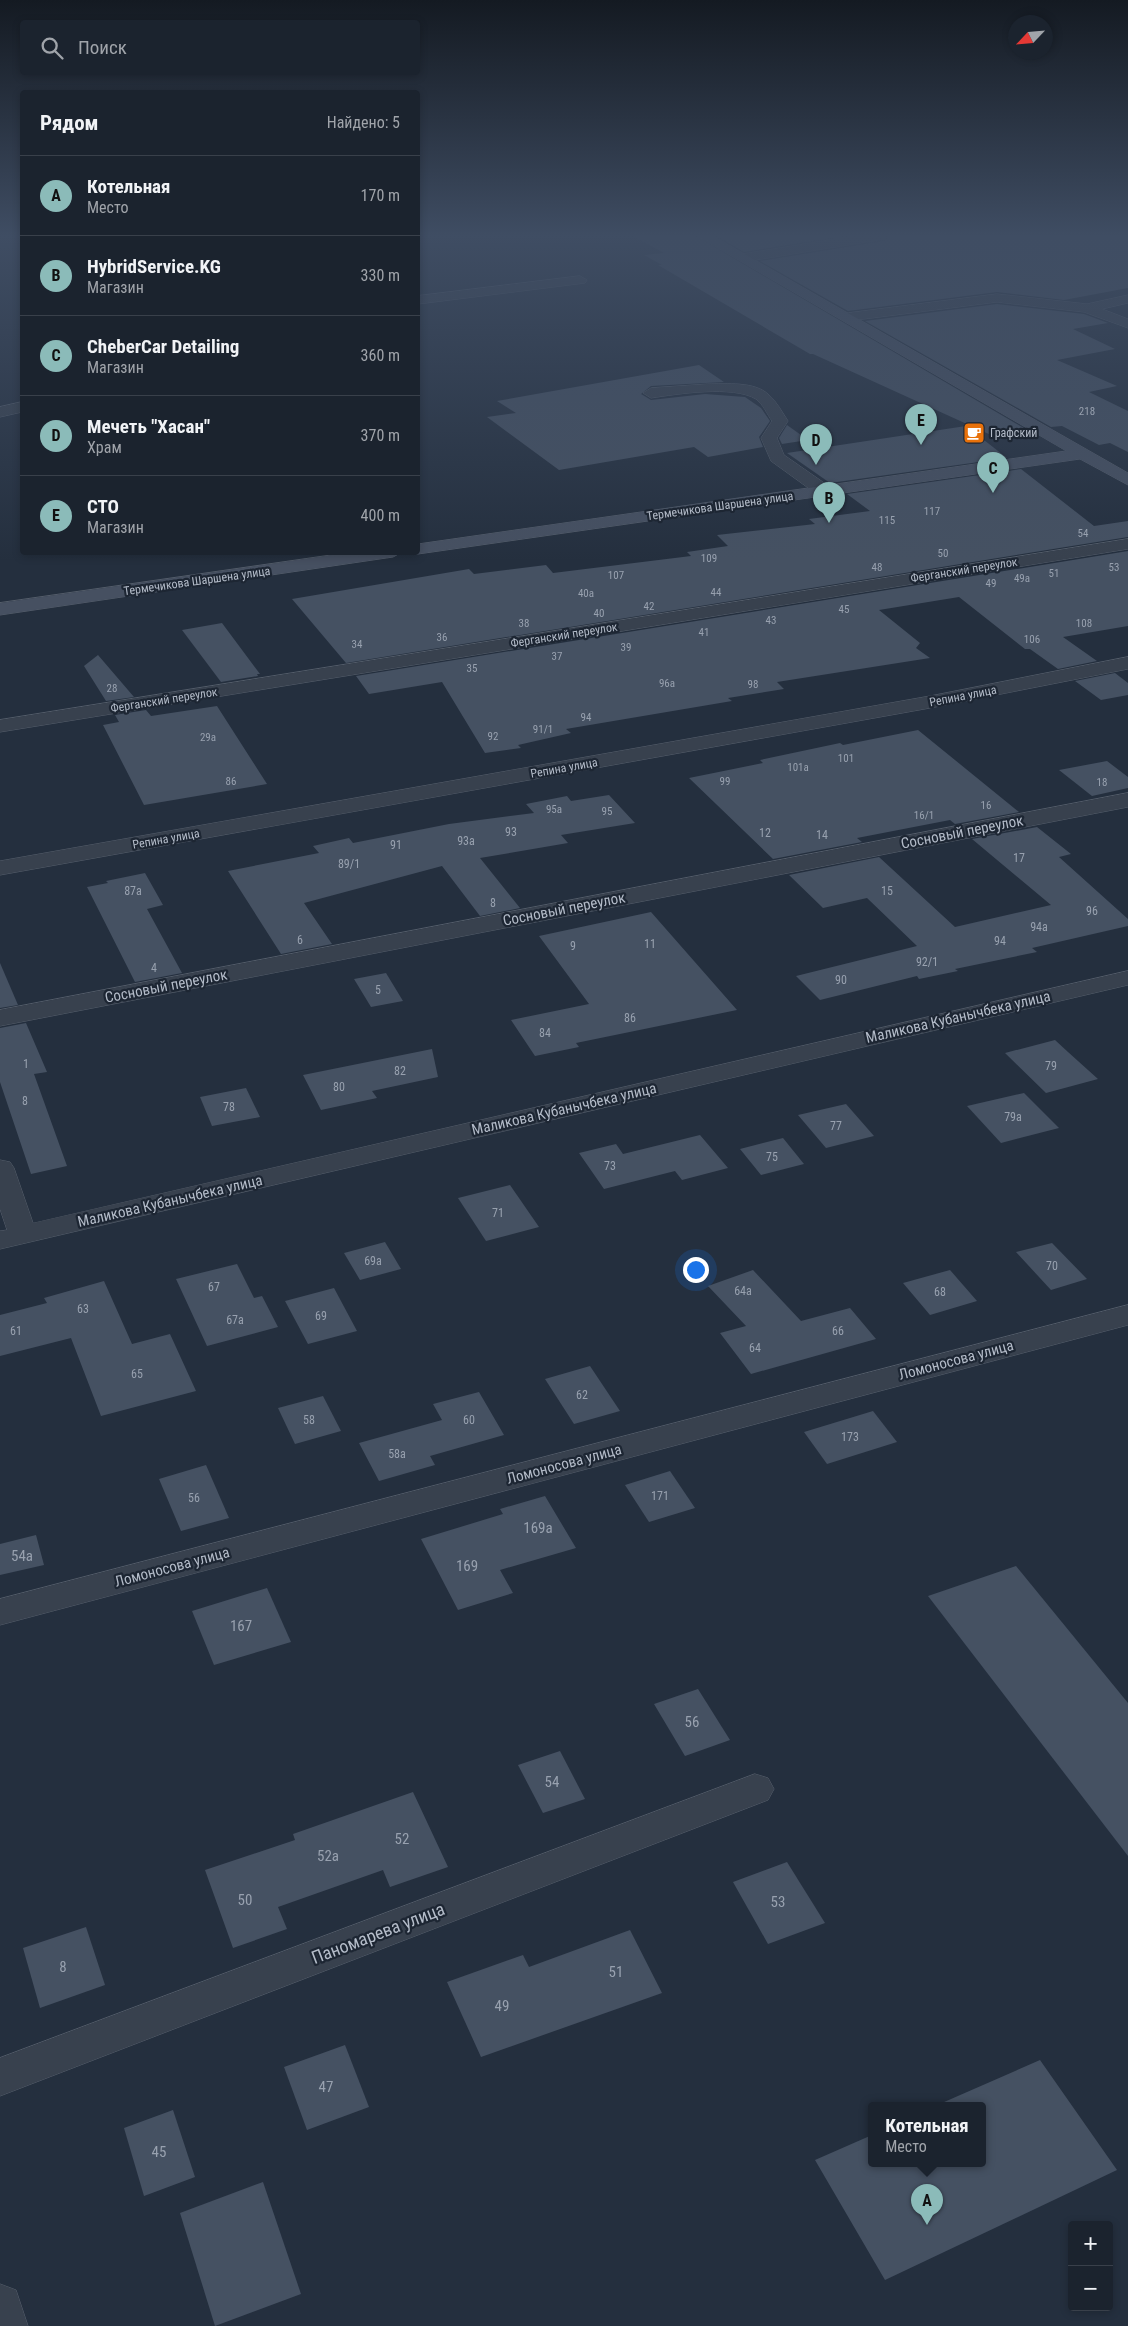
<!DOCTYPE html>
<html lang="ru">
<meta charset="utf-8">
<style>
body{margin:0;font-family:"Roboto Condensed",sans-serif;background:#242b36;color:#f1f3f6}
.controls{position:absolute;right:15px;bottom:15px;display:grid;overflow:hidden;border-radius:5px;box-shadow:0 2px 8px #0003}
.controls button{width:45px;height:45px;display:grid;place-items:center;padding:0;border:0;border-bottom:1px solid #39404a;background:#1b232e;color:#f1f3f6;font:25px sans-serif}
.compass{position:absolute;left:1008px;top:15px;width:45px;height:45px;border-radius:50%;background:#1b232e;box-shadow:0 2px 8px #0003;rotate:244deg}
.you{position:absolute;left:695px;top:1269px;width:18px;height:18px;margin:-12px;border:4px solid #fff;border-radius:50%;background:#1a73e8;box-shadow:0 0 0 8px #1a73e833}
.badge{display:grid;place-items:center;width:32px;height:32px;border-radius:50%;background:#8bbbb9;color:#111;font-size:16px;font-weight:700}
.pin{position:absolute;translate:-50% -41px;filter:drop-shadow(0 1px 2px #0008)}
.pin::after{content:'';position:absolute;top:26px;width:18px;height:15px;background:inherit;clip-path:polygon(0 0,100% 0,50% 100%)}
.popup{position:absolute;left:868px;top:2102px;width:118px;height:65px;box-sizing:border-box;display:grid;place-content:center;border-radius:5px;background:#1b232e;filter:drop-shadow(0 1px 4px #0005);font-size:16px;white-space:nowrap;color:#a0a4aa}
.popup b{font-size:19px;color:#f1f3f6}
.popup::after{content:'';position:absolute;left:50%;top:100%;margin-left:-10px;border:10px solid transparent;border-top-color:#1b232e}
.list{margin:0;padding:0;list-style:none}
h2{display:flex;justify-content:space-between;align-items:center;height:65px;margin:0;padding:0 20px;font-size:21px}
h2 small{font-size:16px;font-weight:400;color:#a0a4aa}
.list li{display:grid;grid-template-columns:32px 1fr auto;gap:15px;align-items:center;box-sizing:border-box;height:80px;padding:0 20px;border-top:1px solid #39404a}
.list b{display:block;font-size:19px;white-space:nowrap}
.list p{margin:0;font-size:16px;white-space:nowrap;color:#a0a4aa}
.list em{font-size:16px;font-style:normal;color:#a0a4aa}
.icon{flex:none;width:28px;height:28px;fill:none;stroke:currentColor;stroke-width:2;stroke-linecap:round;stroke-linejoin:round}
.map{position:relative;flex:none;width:1128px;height:2326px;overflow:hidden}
.search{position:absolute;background:#1b232e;box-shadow:0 2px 8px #0003;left:20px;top:20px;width:400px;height:55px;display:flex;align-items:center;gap:12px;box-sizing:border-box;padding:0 18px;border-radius:5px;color:#a0a4aa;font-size:19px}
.panel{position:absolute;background:#1b232e;box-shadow:0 2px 8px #0003;left:20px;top:90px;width:400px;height:465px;border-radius:5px}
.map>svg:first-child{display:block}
.building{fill:#455162}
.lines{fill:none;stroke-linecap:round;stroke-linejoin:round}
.street-casing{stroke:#565f6c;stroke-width:1}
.secondary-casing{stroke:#565f6c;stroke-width:1}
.street{fill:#38414e;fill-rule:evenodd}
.secondary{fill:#465061;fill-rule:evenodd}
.labels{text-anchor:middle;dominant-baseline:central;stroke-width:4.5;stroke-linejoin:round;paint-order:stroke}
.far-number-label{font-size:11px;fill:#98a1af}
.far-poi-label{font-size:12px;fill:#b4bcc9;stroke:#1d2633;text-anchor:start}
.far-street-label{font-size:12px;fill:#b4bcc9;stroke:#1d2633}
.number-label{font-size:12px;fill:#98a1af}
.street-label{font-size:15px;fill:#b4bcc9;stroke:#1d2633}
.near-number-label{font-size:15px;fill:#98a1af}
.near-street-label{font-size:18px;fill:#b4bcc9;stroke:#1d2633}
</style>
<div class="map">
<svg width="1128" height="2326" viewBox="0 0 1128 2326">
<rect width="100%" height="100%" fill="#242f3e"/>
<g class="building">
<path d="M631 235H694L1027 430 991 435 813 354H810L658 265H662L644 255 664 253Z"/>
<path d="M715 235H850L744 252Z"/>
<path d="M892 235H1128V288L1064 300 997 292 848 311 760 261 884 241Z"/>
<path d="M997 304 1084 314 1108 323 1073 329 1115 349 1057 360 1117 386 1089 392 1128 411V452L1110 443 1099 445 1062 426 1051 427 865 321Z"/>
<path d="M699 365 724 382 651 386 641 394 651 400 705 394 745 397 761 408 770 421 759 437 763 447 708 457 694 447 559 470 487 417 516 413 497 401Z"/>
<path d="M787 425 808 440 782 444 779 438Z"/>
<path d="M966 426 1007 458 830 483 787 453Z"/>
<path d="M1021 469 1094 526 1128 521V537L346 663 292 599 469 569 474 574 546 565 553 573 691 556 687 552 728 546 717 535 815 524 809 519 870 511 847 494Z"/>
<path d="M1128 551V626L1063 637 1097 661 1058 669 1030 649H1025L959 597 879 610 920 643 916 648 930 658 777 682 784 689 728 698 732 701 566 729 571 733 518 745 521 748 485 753 442 682 369 694 356 676Z"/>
<path d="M222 623 260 674H257L258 676 221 682 182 630Z"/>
<path d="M98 655 134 697 106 701 84 666Z"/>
<path d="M1115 673 1128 683V695L1101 700 1075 681Z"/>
<path d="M217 706 267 784 144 805 103 725 119 722 115 715 146 710 151 716Z"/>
<path d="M918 730 1019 812 955 824 950 820 857 838 862 842 773 859 689 778 763 763 760 760 840 743 843 745Z"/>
<path d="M1107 761 1128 777V788L1092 796 1059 770Z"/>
<path d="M609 795 635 823 561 835 568 843 480 858 520 908 480 916 442 866 304 903 332 944 281 954 228 871 319 853 313 846 349 838 353 843 449 824 534 813 526 804 567 796 571 801Z"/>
<path d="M1037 827 1071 854 1059 857 1128 919V926L1032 948 1037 952 955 969 958 971 919 979 917 976 820 1000 796 976 917 946 867 898 823 908 789 875 879 857 955 927 1051 905 972 839Z"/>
<path d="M145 873 163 905 147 909 182 973 135 982 87 887 108 883 106 881Z"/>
<path d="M651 912 737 1010 576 1043 579 1047 535 1056 511 1020 589 1004 539 936Z"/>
<path d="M0 963 18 1005 0 1008Z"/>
<path d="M386 973 403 1001 371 1007 354 979Z"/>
<path d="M26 1023 47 1072 34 1074 67 1166 31 1174 0 1082V1028Z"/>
<path d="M1055 1040 1068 1052 1098 1079 1046 1093 1005 1053Z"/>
<path d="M432 1049 438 1077 372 1091 377 1098 321 1110 303 1075Z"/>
<path d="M246 1088 260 1117 212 1126 200 1097Z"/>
<path d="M1024 1093 1059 1128 1001 1143 967 1106Z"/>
<path d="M846 1104 874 1136 826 1148 798 1115Z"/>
<path d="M700 1135 728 1168 682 1180 675 1171 604 1189 579 1153 616 1144 623 1154Z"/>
<path d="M783 1138 804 1164 761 1175 740 1149Z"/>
<path d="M510 1185 539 1227 486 1241 458 1198Z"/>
<path d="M385 1242 401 1269 360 1280 344 1253Z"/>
<path d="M1052 1243 1087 1279 1051 1290 1016 1252Z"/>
<path d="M237 1264 254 1298 262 1296 278 1327 207 1346 176 1279Z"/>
<path d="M753 1270 801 1321 850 1308 876 1339 751 1374 720 1333 746 1326 708 1286Z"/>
<path d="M950 1270 977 1301 930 1315 903 1283Z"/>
<path d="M104 1281 132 1344 170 1334 196 1391 101 1416 71 1338 0 1356V1315L47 1303 44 1298Z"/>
<path d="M334 1288 357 1331 308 1344 285 1301Z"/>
<path d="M590 1366 620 1411 574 1424 545 1379Z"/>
<path d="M479 1392 504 1435 430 1456 435 1465 379 1481 359 1443 442 1420 433 1404Z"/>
<path d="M323 1396 341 1431 295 1444 278 1408Z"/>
<path d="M873 1411 897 1442 827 1464 804 1432Z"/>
<path d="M206 1465 229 1518 181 1531 159 1479Z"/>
<path d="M670 1471 695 1508 649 1522 625 1485Z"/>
<path d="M545 1496 576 1548 500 1570 513 1593 458 1610 421 1539 503 1514 500 1509Z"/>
<path d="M36 1535 44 1565 0 1575V1544Z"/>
<path d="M1016 1566 1128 1703V1856L928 1596Z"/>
<path d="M267 1588 291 1642 214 1665 192 1611Z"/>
<path d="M698 1689 730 1740 685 1756 654 1704Z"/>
<path d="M560 1751 585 1799 543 1813 518 1765Z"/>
<path d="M413 1792 448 1867 390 1887 383 1870 278 1907 287 1929 233 1948 205 1870 295 1840 293 1834Z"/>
<path d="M787 1862 825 1923 768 1944 733 1882Z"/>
<path d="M86 1927 105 1985 40 2008 23 1948Z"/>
<path d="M630 1930 662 1993 481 2057 447 1982 523 1955 529 1967Z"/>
<path d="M345 2045 369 2107 307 2130 284 2067Z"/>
<path d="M1040 2060 1117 2170 885 2280 815 2160 872 2135V2164H982V2106H935Z"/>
<path d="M173 2110 195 2177 144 2196 124 2128Z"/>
<path d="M263 2182 301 2294 215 2326 180 2213Z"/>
</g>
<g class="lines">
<g class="street-casing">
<g id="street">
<path d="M861 235H890L884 239 743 262 736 258 743 254Z"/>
<path d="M580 276 587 280 585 283 418 304V296Z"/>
<path d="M997 294 1087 304 1128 295V303L1102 309 1128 319V328L1084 312 997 302 848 321 841 317 848 313Z"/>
<path d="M708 384C726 384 755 381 769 395 777 402 782 412 788 421L777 438 784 455 830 487 832 491 830 495H818L771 461 761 438 772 421C767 414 763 404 756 399 733 385 677 394 651 398L643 393 651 388Z"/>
<path d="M22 402V412L0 417V407Z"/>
<path d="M1128 539V549L0 732V720Z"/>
<path d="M1128 657V669L930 708 0 875V861L930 696Z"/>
<path d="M1128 793V807L0 1026V1010Z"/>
<path d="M1128 971V985L0 1249V1231L7 1230 0 1209V1160L10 1162 14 1168 33 1223Z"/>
<path d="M1128 1305V1325L0 1625V1599Z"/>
<path d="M755 1774 768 1778 774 1789 768 1800 0 2096V2058Z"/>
<path d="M0 2284 16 2290 28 2326H0Z"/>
</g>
</g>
<g class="secondary-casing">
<g id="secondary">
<path d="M696 235H711L1128 473V485L1080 459 418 554 412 553 418 552V544L1066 451Z"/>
<path d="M352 552H402L393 557 0 615V603Z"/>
</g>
</g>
<use href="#street" class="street"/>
<use href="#secondary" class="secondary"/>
</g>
<linearGradient id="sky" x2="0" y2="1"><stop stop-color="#141a22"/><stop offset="0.42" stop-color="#3f4d63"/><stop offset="1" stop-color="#3f4d63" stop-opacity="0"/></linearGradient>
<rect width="1128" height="561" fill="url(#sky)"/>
<defs>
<g id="cafe-square" transform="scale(1.125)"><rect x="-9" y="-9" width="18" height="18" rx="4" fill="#e8710a" stroke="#1d2633"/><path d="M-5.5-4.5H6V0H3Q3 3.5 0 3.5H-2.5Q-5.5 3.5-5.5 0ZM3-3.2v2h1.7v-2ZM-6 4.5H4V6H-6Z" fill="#fff"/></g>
</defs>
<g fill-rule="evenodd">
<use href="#cafe-square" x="974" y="433"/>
</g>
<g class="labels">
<g class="far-number-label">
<text x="1087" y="411">218</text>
<text x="932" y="511">117</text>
<text x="887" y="520">115</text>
<text x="1083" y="533">54</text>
<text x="943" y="553">50</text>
<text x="709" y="558">109</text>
<text x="877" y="567">48</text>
<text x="1114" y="567">53</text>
<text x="1054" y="573">51</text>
<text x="616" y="575">107</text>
<text x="1022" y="578">49а</text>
<text x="991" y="583">49</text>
<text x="716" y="592">44</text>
<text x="586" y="593">40а</text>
<text x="649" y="606">42</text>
<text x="844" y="609">45</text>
<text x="599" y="613">40</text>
<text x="771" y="620">43</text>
<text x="524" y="623">38</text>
<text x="1084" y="623">108</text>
<text x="704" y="632">41</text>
<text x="442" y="637">36</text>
<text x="1032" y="639">106</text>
<text x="357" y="644">34</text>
<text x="626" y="647">39</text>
<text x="557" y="656">37</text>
<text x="472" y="668">35</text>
<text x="667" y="683">96а</text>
<text x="753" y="684">98</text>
<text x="112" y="688">28</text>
<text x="586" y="717">94</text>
<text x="543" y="729">91/1</text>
<text x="493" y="736">92</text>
<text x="208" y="737">29а</text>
<text x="846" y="758">101</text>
<text x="798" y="767">101а</text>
<text x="231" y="781">86</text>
<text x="725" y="781">99</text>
<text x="1102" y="782">18</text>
<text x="986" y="805">16</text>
<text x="554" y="809">95а</text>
<text x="607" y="811">95</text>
<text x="924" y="815">16/1</text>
</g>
<g class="far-poi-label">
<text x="990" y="433">Графский</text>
</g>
<g class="far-street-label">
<text transform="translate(720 506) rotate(-8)">Термечикова Шаршена улица</text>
<text transform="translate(964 570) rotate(-9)">Ферганский переулок</text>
<text transform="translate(197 581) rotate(-8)">Термечикова Шаршена улица</text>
<text transform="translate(564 635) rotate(-9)">Ферганский переулок</text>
<text transform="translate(963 696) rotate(-11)">Репина улица</text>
<text transform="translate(164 700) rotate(-9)">Ферганский переулок</text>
<text transform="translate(564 768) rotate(-10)">Репина улица</text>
<text transform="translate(166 839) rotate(-10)">Репина улица</text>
</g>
<g class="number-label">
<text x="511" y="832">93</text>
<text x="765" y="833">12</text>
<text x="822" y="835">14</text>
<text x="466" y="841">93а</text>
<text x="396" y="845">91</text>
<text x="1019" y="858">17</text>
<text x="349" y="864">89/1</text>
<text x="133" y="891">87а</text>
<text x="887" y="891">15</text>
<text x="493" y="903">8</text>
<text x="1092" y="911">96</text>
<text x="1039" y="927">94а</text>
<text x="300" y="940">6</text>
<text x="1000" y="941">94</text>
<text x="650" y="944">11</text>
<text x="573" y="946">9</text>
<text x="927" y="962">92/1</text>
<text x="154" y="968">4</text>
<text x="841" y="980">90</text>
<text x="378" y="990">5</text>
<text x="630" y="1018">86</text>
<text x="545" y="1033">84</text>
<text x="26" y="1064">1</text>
<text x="1051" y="1066">79</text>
<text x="400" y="1071">82</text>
<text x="339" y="1087">80</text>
<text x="25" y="1101">8</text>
<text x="229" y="1107">78</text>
<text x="1013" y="1117">79а</text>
<text x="836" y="1126">77</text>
<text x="772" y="1157">75</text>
<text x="610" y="1166">73</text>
<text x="498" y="1213">71</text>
<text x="373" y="1261">69а</text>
<text x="1052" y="1266">70</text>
<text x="214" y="1287">67</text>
<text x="743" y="1291">64а</text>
<text x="940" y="1292">68</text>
<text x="83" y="1309">63</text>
<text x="321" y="1316">69</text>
<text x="235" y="1320">67а</text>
<text x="16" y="1331">61</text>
<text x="838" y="1331">66</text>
<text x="755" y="1348">64</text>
<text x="137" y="1374">65</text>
<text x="582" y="1395">62</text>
<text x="309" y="1420">58</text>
<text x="469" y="1420">60</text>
<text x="850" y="1437">173</text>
<text x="397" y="1454">58а</text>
<text x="660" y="1496">171</text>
<text x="194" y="1498">56</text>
</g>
<g class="street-label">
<text transform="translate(962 832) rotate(-11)">Сосновый переулок</text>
<text transform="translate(564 909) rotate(-11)">Сосновый переулок</text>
<text transform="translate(166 986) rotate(-11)">Сосновый переулок</text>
<text transform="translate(958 1017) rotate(-13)">Маликова Кубанычбека улица</text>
<text transform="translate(564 1109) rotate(-13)">Маликова Кубанычбека улица</text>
<text transform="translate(170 1201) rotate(-13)">Маликова Кубанычбека улица</text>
<text transform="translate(956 1360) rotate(-15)">Ломоносова улица</text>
<text transform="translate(564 1464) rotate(-15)">Ломоносова улица</text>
<text transform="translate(172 1567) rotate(-15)">Ломоносова улица</text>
</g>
<g class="near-number-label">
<text x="538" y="1528">169а</text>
<text x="22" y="1556">54а</text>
<text x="467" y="1566">169</text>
<text x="241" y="1626">167</text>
<text x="692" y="1722">56</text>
<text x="552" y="1782">54</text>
<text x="402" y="1839">52</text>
<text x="328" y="1856">52а</text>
<text x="245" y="1900">50</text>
<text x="778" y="1902">53</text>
<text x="63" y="1967">8</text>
<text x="616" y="1972">51</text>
<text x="502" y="2006">49</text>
<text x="326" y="2087">47</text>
<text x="159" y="2152">45</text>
</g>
<g class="near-street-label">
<text transform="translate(378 1933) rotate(-21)">Паномарева улица</text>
</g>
</g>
</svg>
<div class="controls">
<button>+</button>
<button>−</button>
</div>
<svg class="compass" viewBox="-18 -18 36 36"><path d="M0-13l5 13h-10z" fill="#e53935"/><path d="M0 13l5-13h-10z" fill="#a0a4aa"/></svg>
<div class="you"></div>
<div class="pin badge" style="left:927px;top:2225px">A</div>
<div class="popup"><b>Котельная</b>Место</div>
<div class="pin badge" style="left:829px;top:523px">B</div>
<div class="pin badge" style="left:993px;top:493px">C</div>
<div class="pin badge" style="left:816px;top:465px">D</div>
<div class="pin badge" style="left:921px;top:445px">E</div>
<div class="search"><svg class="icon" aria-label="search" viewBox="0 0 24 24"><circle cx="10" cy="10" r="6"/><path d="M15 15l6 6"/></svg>Поиск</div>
<section class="panel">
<h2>Рядом<small>Найдено: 5</small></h2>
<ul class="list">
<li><span class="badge">A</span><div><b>Котельная</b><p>Место</p></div><em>170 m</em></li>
<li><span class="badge">B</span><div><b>HybridService.KG</b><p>Магазин</p></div><em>330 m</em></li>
<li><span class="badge">C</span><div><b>CheberCar Detailing</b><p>Магазин</p></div><em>360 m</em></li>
<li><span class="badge">D</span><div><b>Мечеть &quot;Хасан&quot;</b><p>Храм</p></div><em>370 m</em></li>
<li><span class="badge">E</span><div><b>СТО</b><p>Магазин</p></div><em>400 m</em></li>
</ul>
</section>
</div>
